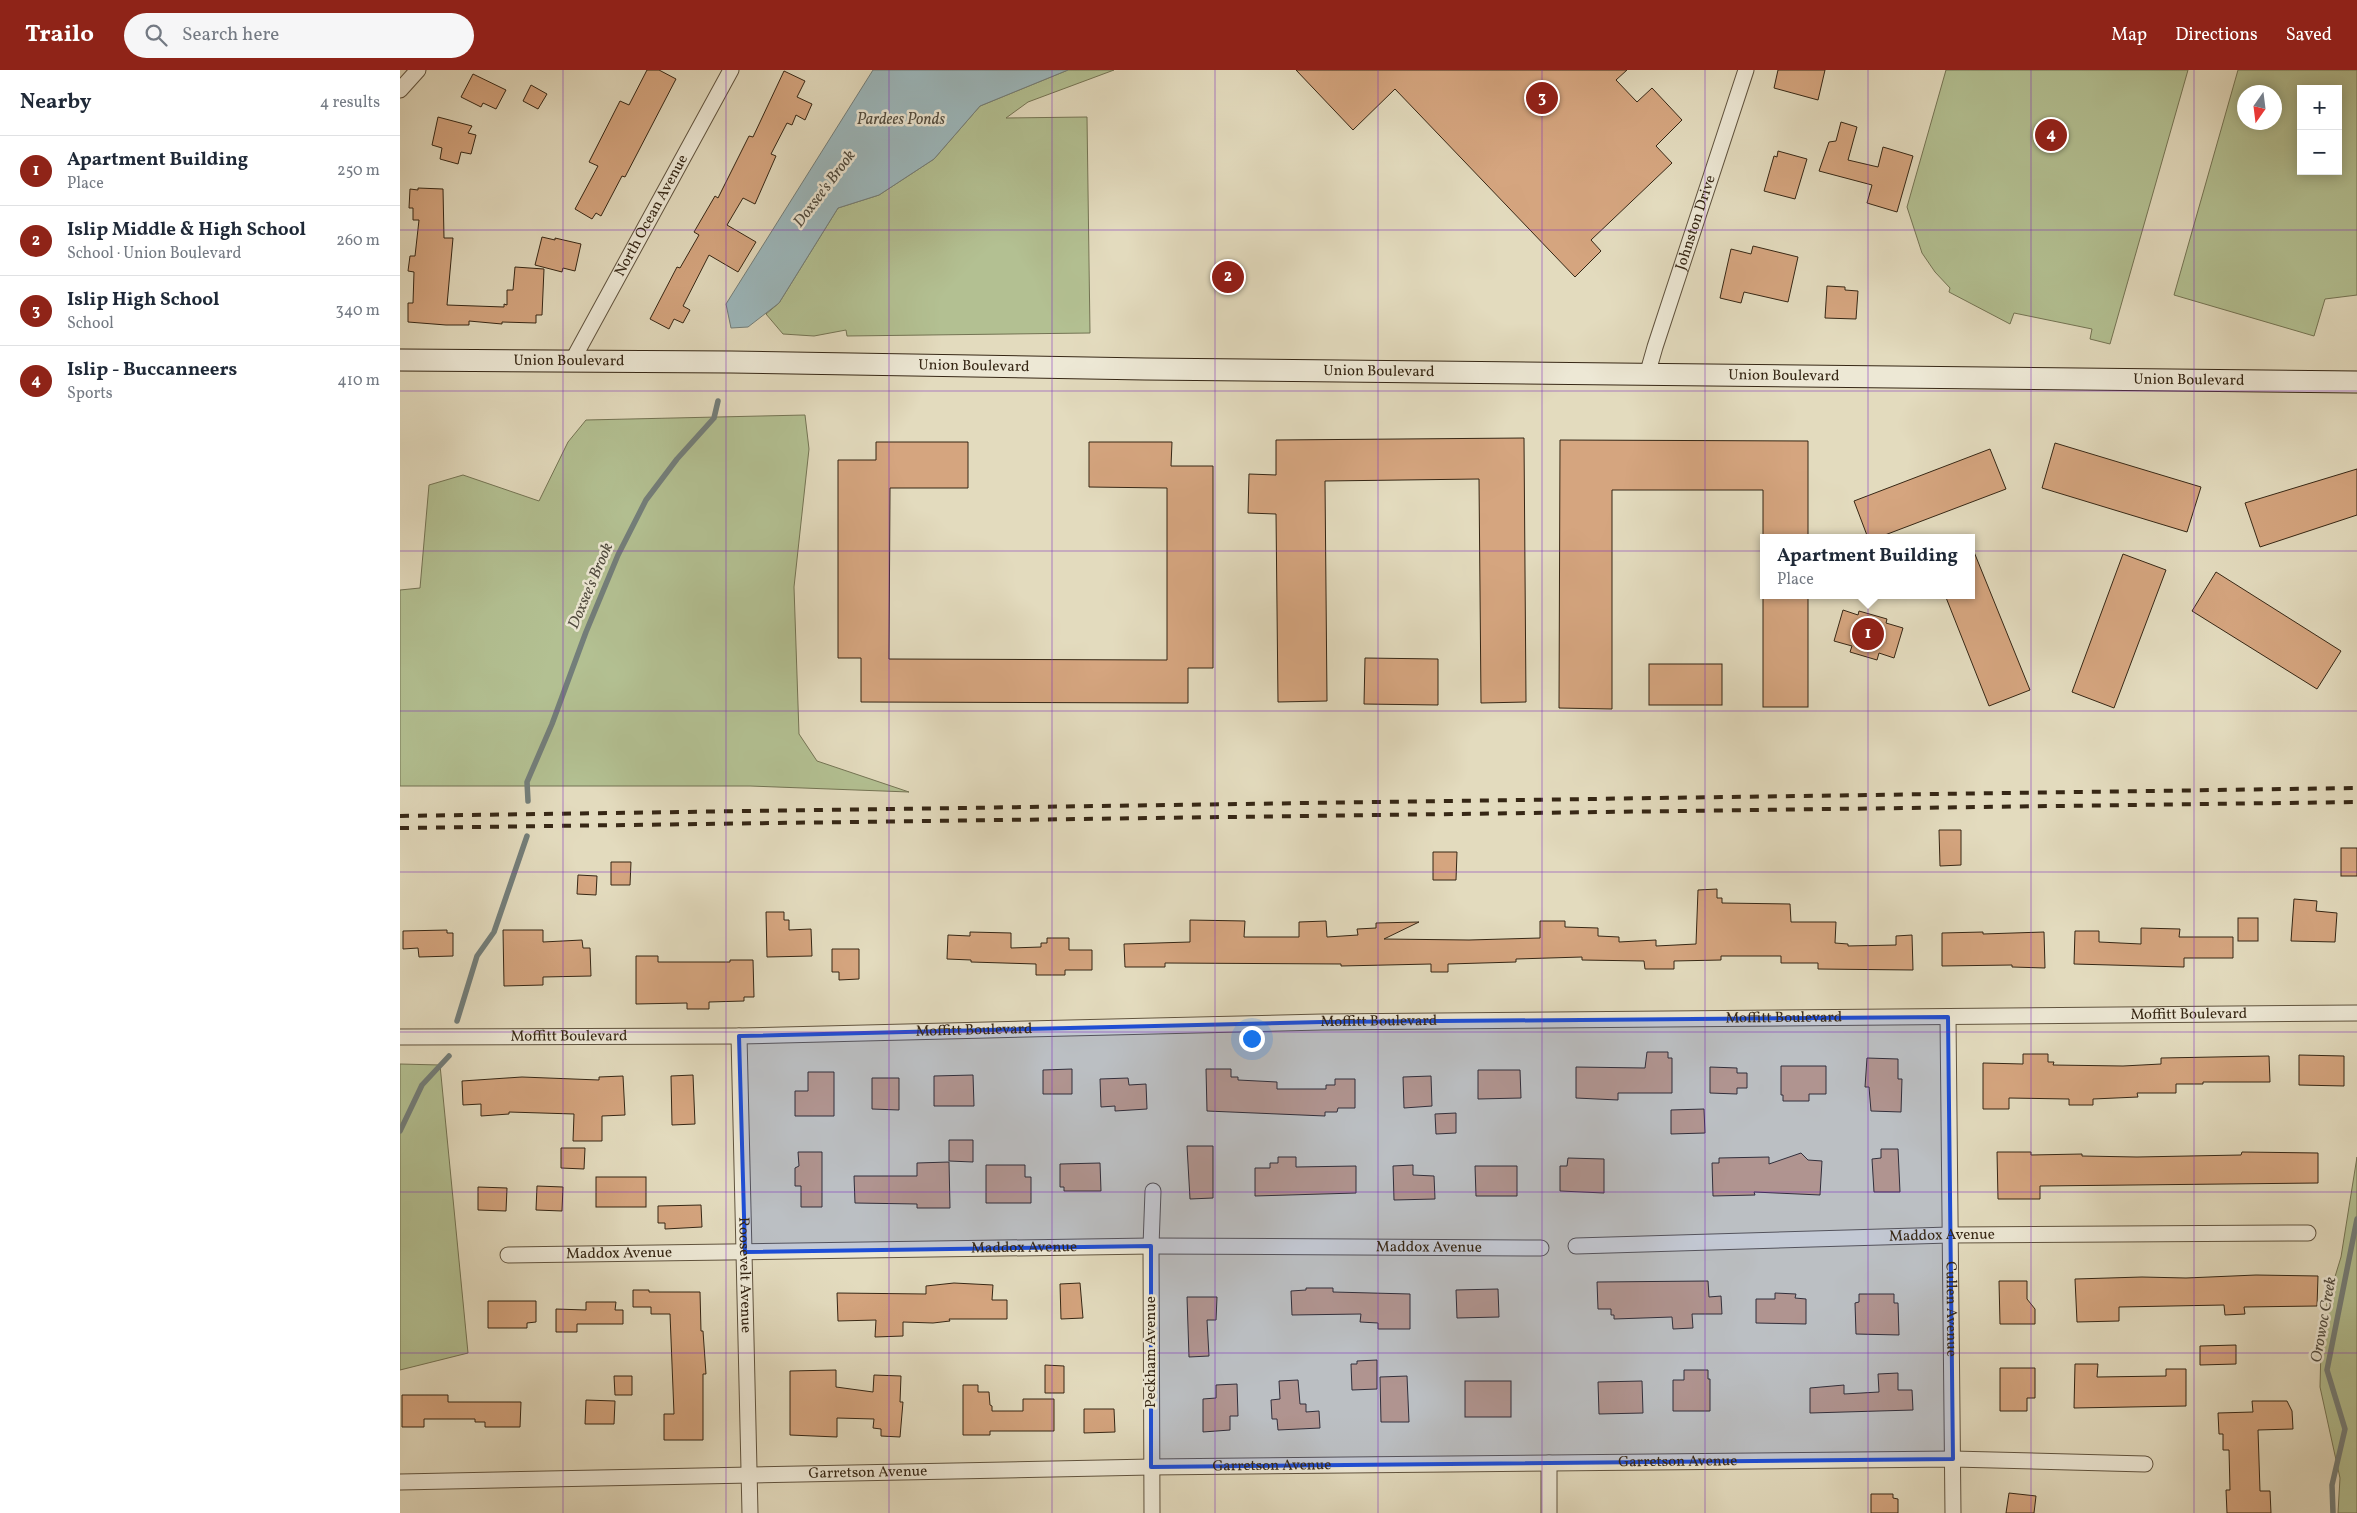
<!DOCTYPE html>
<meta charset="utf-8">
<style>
body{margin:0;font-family:Vollkorn,serif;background:#f6f6f7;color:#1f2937}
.controls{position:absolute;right:15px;top:15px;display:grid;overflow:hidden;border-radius:0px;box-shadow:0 2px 12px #0003}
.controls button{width:45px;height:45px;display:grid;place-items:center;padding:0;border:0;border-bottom:1px solid #e0e1e3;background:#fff;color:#1f2937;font:25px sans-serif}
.compass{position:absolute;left:1837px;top:15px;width:45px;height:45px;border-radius:50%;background:#fff;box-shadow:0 2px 12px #0003;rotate:194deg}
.you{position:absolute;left:851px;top:968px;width:18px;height:18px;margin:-12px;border:4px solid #fff;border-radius:50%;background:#1a73e8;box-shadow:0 0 0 8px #1a73e833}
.badge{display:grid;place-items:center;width:32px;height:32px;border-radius:50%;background:#8f2418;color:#fff;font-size:16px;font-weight:700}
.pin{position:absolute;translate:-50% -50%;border:2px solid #fff;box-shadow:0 1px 5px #0006}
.popup{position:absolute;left:1360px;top:464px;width:215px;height:65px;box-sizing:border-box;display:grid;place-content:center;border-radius:0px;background:#fff;filter:drop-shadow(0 1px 4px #0005);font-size:16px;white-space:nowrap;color:#747a83}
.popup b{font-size:19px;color:#1f2937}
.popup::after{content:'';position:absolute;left:50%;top:100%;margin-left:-10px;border:10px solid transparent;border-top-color:#fff}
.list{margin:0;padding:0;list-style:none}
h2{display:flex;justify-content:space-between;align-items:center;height:65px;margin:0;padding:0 20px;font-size:21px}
h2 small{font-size:16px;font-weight:400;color:#747a83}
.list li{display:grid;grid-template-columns:32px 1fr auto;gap:15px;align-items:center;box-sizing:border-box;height:70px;padding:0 20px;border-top:1px solid #e0e1e3}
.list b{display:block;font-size:19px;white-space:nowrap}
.list p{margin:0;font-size:16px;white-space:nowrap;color:#747a83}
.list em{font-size:16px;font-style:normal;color:#747a83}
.icon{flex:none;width:28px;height:28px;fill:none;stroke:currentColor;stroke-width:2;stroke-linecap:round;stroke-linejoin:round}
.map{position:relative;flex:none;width:1957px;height:1443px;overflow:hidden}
header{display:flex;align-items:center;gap:30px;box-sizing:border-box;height:70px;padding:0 25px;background:#8f2418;color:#fff}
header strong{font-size:24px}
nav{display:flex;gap:28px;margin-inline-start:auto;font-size:18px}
.search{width:350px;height:45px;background:#f6f6f7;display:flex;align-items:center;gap:12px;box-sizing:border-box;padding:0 18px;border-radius:28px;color:#747a83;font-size:19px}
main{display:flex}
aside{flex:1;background:#fff}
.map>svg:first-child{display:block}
.green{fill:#b3c092;stroke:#747454;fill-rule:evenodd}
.water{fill:#9cb8bd;stroke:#737e7a}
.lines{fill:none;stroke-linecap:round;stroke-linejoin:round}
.stream{stroke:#737e7a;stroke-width:5.5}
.building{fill:#d5a57f;stroke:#362715}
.minor-casing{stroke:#61543f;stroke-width:17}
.secondary-casing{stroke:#362715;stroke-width:23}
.minor{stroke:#ede8d5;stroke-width:15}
.secondary{stroke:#ede8d5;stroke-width:21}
.rail{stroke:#362715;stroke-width:4;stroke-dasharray:9 9;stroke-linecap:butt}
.marked{fill:#1d4ed8;fill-opacity:0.2;stroke:#1d4ed8;stroke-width:4;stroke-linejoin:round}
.grid{fill:none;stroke:#7b2cbf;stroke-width:1;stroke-opacity:0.55}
.labels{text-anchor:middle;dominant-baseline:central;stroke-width:5;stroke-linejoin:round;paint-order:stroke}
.street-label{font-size:15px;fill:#362715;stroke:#ede8d5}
.water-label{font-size:16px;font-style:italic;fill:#504b3f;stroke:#ede8d5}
</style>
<header>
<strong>Trailo</strong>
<div class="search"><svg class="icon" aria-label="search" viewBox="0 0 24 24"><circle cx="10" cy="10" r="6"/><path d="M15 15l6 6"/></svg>Search here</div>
<nav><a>Map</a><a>Directions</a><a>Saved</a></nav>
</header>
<main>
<aside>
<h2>Nearby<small>4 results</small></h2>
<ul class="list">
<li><span class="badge">1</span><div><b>Apartment Building</b><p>Place</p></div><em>250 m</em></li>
<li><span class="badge">2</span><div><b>Islip Middle &amp; High School</b><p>School · Union Boulevard</p></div><em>260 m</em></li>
<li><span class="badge">3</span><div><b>Islip High School</b><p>School</p></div><em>340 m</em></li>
<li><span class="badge">4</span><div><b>Islip - Buccanneers</b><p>Sports</p></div><em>410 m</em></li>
</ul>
</aside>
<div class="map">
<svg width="1957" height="1443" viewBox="0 0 1957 1443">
<rect width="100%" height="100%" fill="#e3dbbe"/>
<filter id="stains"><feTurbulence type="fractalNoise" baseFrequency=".004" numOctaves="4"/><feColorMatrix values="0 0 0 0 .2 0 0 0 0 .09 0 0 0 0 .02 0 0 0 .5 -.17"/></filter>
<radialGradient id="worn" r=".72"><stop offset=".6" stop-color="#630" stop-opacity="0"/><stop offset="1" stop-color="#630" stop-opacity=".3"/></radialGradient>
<g class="green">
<path d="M668 0H714L628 32 606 48 687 47 690 263 447 266 446 260 414 266 383 264 366 244 379 233 438 138 479 125 534 89 580 36Z"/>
<path d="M1546 0H1788L1710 274 1690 269 1692 259 1614 243 1610 254 1549 222 1550 218 1535 202 1522 183 1507 137Z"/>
<path d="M1838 0H1957V225L1925 229 1914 266 1774 225ZM1901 19H1938V101H1901ZM1844 22H1874V52H1844Z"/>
<path d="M405 345 409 379 394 517 399 664 417 691 509 722 350 716H0V520L20 518 29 415 63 405 139 431 168 372 186 350Z"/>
<path d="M0 994 40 995 68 1283 0 1300Z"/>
<path d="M1957 1087V1443H1938L1940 1408 1920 1317 1921 1277 1927 1233 1941 1187Z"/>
</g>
<path class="water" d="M473 0H668L580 36 534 89 479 125 438 138 379 233 348 257 331 258 326 234Z"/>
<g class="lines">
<g class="stream">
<path d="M128 731 127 712 152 654 186 562 218 485 246 430 277 389 314 348 318 331"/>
<path d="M57 951 77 886 94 862 127 766"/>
<path d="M0 1061 22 1015 49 986"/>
<path d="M1933 1443 1932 1415 1945 1359 1927 1300 1957 1149"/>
</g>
</g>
<g class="building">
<path d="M247 0H259L276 9 225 107 222 106 201 146 196 143 192 149 175 139 198 96 189 92 220 31 229 35Z"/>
<path d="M896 0H1227L1216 10 1237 32 1252 18 1282 50 1256 76 1272 93 1191 170 1201 181 1175 207 995 19 953 60Z"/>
<path d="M1378 0H1425L1418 30 1374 18Z"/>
<path d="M384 1 405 11 397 27 412 34 405 50 396 45 392 55 387 53 371 84 376 86 355 134 343 128 327 155 356 172 338 202 309 185 283 236 290 240 283 253 274 249 269 259 250 249 277 197 280 198 299 165 294 162 315 126 318 128 349 66 353 67Z"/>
<path d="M73 4 106 20 96 39 83 33 81 37 61 27Z"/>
<path d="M131 15 147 24 138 39 123 31Z"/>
<path d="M38 47 72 56 68 63 76 65 71 84 61 82 58 94 40 89 42 78 32 75Z"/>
<path d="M1441 52 1457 57 1448 90 1478 97 1483 77 1513 86 1497 142 1467 133 1472 115 1419 101 1429 72 1436 71Z"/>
<path d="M1378 81 1407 89 1395 129 1364 121 1374 86 1377 87Z"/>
<path d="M18 118 43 119 44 168H53L47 235 104 237V234L107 235V220H113L115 197 144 199 142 245H136V253L102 252V254L69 251V255H46L8 252V233H13L14 202 8 201 10 186H15L19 150H13V138H9L10 119 18 120Z"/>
<path d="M142 167 155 170V168L181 174 175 201 163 198 162 202 135 195Z"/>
<path d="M1353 176 1398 187 1388 232 1344 222 1341 233 1320 228 1331 179 1351 184Z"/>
<path d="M1427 216 1445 217V220L1458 221 1456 249 1425 248Z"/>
<path d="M1124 368 1126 632 1081 633 1079 409 925 411 927 631 878 632 876 444 848 443 849 404 876 405V370Z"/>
<path d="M1160 370 1408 371V468H1363V420H1212V639L1159 638Z"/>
<path d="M476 372H568V418H490L489 589 767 590V418L689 417V372H772L771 396H813V598H788V633L461 632V588H438V390H476Z"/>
<path d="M1655 373 1801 417 1787 462 1642 418Z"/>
<path d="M1590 379 1606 419 1477 468H1468L1454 431Z"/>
<path d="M1957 399V445L1860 477 1845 433Z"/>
<path d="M1572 477 1630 620 1589 636 1545 525H1572Z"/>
<path d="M1723 484 1766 500 1714 638 1672 622Z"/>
<path d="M1816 502 1941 581 1917 619 1792 541Z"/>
<rect x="1363" y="525" width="45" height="112"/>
<path d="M1443 540 1458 545 1459 541 1487 549 1486 553 1503 558 1494 588 1479 583 1477 590 1450 582 1452 576 1434 571Z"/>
<path d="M965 588 1038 589V635L964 634Z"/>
<rect x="1249" y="594" width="73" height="41"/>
<path d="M1539 760H1561V795L1540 796Z"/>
<rect x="1941" y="778" width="16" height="28"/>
<path d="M1033 782H1057L1056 810H1033Z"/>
<path d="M211 792H231L230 815H211Z"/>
<path d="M178 805 197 806 196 825 177 824Z"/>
<path d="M1317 819V828H1322V833L1390 834 1391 852H1436L1435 873 1448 874V876L1496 875V866L1512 865 1513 900 1418 899V893H1381V886H1321V890L1274 891V899H1245L1244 891 1182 890V887L1116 889V892L1048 894V902H1031V894L941 896V894L765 893V897H725L724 874 790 872V850L845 851 844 867H899V852L926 851 927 867 958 865 957 859 976 858V853L1019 852 984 869 1069 870 1140 868V851H1165V857L1198 858V866L1219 867V872L1256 870V876L1296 874 1298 820Z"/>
<path d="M1894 829 1917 831 1916 841 1937 843 1935 872 1891 871Z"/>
<path d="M366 842H384V850H389V860L411 859 412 886 367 887Z"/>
<rect x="1838" y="848" width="20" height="23"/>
<path d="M1741 858 1780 859 1779 867H1833V888H1784V897L1674 894 1675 861H1699V872L1741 874Z"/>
<path d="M47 860V863H53V886L19 887 18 878 3 879V861Z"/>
<path d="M103 860H143V872L182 870 183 878H190L191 906 143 907V915L104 916Z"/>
<path d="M570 862 611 863V878L641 877V873H647V868H669V880H692V900H665V905H636V894L571 892V890L547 889 548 865 570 866Z"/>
<path d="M1583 862V864L1644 862 1645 898 1612 897V895L1542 896V863Z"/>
<path d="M432 879H459V909L439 910V902H432Z"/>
<path d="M236 886H258V892H330V890H353L354 927H344V931L309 932V939H287V933L236 934Z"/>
<path d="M1247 982H1268V988H1272V1023H1218V1030L1176 1028V997L1245 998Z"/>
<path d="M1623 984H1648V992H1654L1653 995 1723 996 1761 994V988L1869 986 1870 1012H1803V1014H1776V1023H1737L1738 1027 1693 1029V1035H1669V1029L1609 1028V1039H1583V993L1623 994Z"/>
<path d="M1899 985 1944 986V1016L1899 1015Z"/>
<path d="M1467 988 1498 989V1009H1502L1501 1042 1471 1041 1469 1017H1465Z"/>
<path d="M1381 996H1426V1024H1409V1031H1383V1025H1381Z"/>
<path d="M1310 997 1337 998V1003H1347V1018H1337V1024L1310 1023Z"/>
<path d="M672 999V1024H643V1000Z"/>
<path d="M806 999H831V1007H838V1010L877 1012V1019H926V1015H935V1009H955V1038H938L937 1042H925V1046L807 1041Z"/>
<path d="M1078 1000H1120L1121 1028 1078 1029Z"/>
<path d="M408 1002H434V1046H395V1021H408Z"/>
<path d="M293 1005 295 1054 272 1055 271 1006Z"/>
<path d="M573 1005 574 1036H534V1006Z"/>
<path d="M223 1006 225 1045 202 1046V1071H173L174 1044 109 1042V1044L81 1046V1034L63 1035 62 1011 122 1007 199 1010V1007Z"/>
<path d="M1031 1006 1032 1036 1004 1038 1003 1007Z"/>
<path d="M472 1008H499V1040L472 1039Z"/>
<path d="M728 1008 729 1015 746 1014 747 1039 715 1041V1036L701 1037 700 1009Z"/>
<path d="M1304 1039 1305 1063 1271 1064V1040Z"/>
<path d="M1056 1043V1063L1036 1064 1035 1044Z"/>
<path d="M549 1070H573V1092L549 1091Z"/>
<path d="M787 1076H813V1128L790 1129Z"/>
<path d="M161 1078H185L184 1099 161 1098Z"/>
<path d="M1481 1079H1498L1500 1122H1474L1472 1089 1481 1088Z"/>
<path d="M398 1082H422V1137H401V1116H395V1098L399 1096Z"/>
<path d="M1597 1082H1631V1085L1682 1084V1086L1737 1087 1841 1085 1842 1082 1918 1083V1113L1640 1116V1129H1598Z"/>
<path d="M1401 1083 1408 1090 1422 1091 1420 1125 1354 1122 1355 1125 1313 1126 1312 1093H1319V1088L1369 1087V1094Z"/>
<path d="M878 1087H896V1097L956 1096V1123L855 1126V1098H870V1093H878Z"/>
<path d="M1168 1088 1204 1089V1123L1160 1121V1096H1167Z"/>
<path d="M549 1092 550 1138H517V1134L455 1133 454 1106H517V1093Z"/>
<path d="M700 1093 701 1121H664V1117H660V1094Z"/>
<path d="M586 1095H625V1107H631V1133H586Z"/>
<path d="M1013 1095V1105L1034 1106 1035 1129 994 1130 993 1096Z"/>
<path d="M1075 1096H1117V1126H1076Z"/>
<rect x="196" y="1107" width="50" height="30"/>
<path d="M137 1116 163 1117 162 1141 136 1140Z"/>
<path d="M78 1117 107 1118 106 1141 78 1140Z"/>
<path d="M301 1135 302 1157 265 1159V1153H258V1136Z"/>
<path d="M1856 1205 1918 1206 1917 1236 1844 1237 1845 1244 1825 1245 1824 1235 1719 1237V1251L1677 1252 1675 1209 1742 1207 1786 1208Z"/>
<path d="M1308 1211 1309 1227 1321 1226 1322 1244H1292L1293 1258 1273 1259 1272 1247 1214 1249V1245H1211V1239H1198L1197 1212Z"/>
<path d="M1599 1211H1627V1229L1635 1239V1254H1600Z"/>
<path d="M554 1213 593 1215 592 1230H607V1249H549L550 1251 533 1253 503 1252V1266L475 1267 476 1250 438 1251 437 1223 526 1224V1216Z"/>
<path d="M680 1213 683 1248 661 1249 660 1214Z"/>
<path d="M906 1218H933V1222L1010 1224V1259H978V1253L960 1252 961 1244 892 1245 891 1221 906 1220Z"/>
<path d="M1098 1219 1099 1247 1057 1248 1056 1220Z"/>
<path d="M233 1220H249V1222H300L301 1261H303L306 1304H303V1370H264V1344H274L270 1244H251V1237H233Z"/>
<path d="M1375 1223 1396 1224 1395 1228 1406 1229V1254L1356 1253V1229H1375Z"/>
<path d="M1459 1224H1494V1233H1498L1499 1265 1456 1264 1455 1233 1459 1232Z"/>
<path d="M787 1227H817L816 1250H807L809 1286 789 1287Z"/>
<path d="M88 1231H136V1252L127 1253V1258H88Z"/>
<path d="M186 1232H216L215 1240H223V1254H177V1262H156V1239L186 1240Z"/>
<path d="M1836 1275V1294L1800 1295V1276Z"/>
<path d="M977 1290V1319L952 1320 951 1294H957V1291Z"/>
<path d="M1675 1294H1698L1697 1307 1766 1306V1299H1786V1336L1674 1338Z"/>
<path d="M645 1295 664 1296V1323H645Z"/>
<path d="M1600 1298H1635V1328H1627V1341H1600Z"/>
<path d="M436 1300V1317L473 1322 474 1305 501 1306 500 1332H503L500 1367 481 1366V1359L473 1358 474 1349 437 1348V1367L390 1365V1301Z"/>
<path d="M1284 1300H1308V1309H1310V1341H1273V1310H1284Z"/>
<path d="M1498 1303V1320H1512L1513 1340 1410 1343V1318L1444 1315V1324L1479 1322 1478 1304Z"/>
<path d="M214 1306H232V1325H215Z"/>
<path d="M1007 1306 1009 1352H981L980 1307Z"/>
<path d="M898 1310 900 1334H906V1342L919 1341 920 1358 878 1360 877 1349H872L871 1330 880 1329 879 1311Z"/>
<rect x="1065" y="1311" width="46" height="36"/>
<path d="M1242 1311 1243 1343 1199 1344 1198 1312Z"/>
<path d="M837 1314 838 1346H830V1360L803 1362V1329L816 1328V1315Z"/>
<path d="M563 1315H578V1322H589L590 1335 592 1336V1341H623V1329H654V1361H590V1365H563Z"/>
<path d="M2 1325H48V1332H121L120 1357H85V1352H75V1349H24V1357H2Z"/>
<path d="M186 1330 215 1331 214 1354H185Z"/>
<path d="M1852 1331H1887L1892 1341 1893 1359 1858 1360 1860 1421H1870L1871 1443H1827L1826 1420H1830L1829 1380H1823V1364H1819L1818 1343 1853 1342Z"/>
<path d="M684 1339H714L715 1362 684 1363Z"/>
<path d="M1609 1423 1636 1426 1634 1443H1606Z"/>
<path d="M1471 1424H1493V1428L1498 1429V1443H1471Z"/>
</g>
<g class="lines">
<g class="minor-casing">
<g id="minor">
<path d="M0 20 18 0"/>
<path id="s1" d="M171 293 331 0"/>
<path id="s2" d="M1247 305 1255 277 1346 0"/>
<path id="s3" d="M1548 947 1553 1443"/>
<path id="s4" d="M339 966 350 1443"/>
<path id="s5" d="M0 967 339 966 922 952 1957 943"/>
<path id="s6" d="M1176 1176 1550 1165 1908 1163"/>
<path id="s7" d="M108 1185 751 1176 1141 1178"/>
<path d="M1149 1393V1443"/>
<path id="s8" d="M0 1412 751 1397 1553 1389 1745 1394"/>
<path d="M752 1443 751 1176 753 1121"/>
</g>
</g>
<g class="secondary-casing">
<g id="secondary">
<path id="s9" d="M0 290 331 292 745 299 1957 312"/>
</g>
</g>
<use href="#minor" class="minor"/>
<use href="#secondary" class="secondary"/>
<g class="rail">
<path d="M0 746 1957 718"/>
<path d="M0 758 1957 732"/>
</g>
</g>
<path class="marked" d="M1548 947 1553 1389 751 1397V1176L345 1182 339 966 922 952Z"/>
<path class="grid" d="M163 0V1443M326 0V1443M489 0V1443M652 0V1443M815 0V1443M978 0V1443M1142 0V1443M1305 0V1443M1468 0V1443M1631 0V1443M1794 0V1443M0 160H1957M0 321H1957M0 481H1957M0 641H1957M0 802H1957M0 962H1957M0 1122H1957M0 1283H1957"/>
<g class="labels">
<g class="street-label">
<text stroke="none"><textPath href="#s1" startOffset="168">North Ocean Avenue</textPath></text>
<text stroke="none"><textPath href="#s2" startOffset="160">Johnston Drive</textPath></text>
<text stroke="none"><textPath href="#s9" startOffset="169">Union Boulevard</textPath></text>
<text stroke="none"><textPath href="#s9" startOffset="574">Union Boulevard</textPath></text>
<text stroke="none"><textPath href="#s9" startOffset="979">Union Boulevard</textPath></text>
<text stroke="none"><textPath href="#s9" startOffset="1384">Union Boulevard</textPath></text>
<text stroke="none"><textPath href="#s9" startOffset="1789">Union Boulevard</textPath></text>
<text stroke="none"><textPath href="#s5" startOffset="1789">Moffitt Boulevard</textPath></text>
<text stroke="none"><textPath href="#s5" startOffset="1384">Moffitt Boulevard</textPath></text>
<text stroke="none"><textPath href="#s5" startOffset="979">Moffitt Boulevard</textPath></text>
<text stroke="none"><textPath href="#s5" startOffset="574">Moffitt Boulevard</textPath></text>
<text stroke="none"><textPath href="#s5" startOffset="169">Moffitt Boulevard</textPath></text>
<text stroke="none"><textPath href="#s6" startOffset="366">Maddox Avenue</textPath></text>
<text stroke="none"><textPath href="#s7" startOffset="921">Maddox Avenue</textPath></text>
<text stroke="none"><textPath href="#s7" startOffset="516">Maddox Avenue</textPath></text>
<text stroke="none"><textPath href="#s7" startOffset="111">Maddox Avenue</textPath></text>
<text stroke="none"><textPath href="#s4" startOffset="239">Roosevelt Avenue</textPath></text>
<text stroke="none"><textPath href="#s3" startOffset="292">Cullen Avenue</textPath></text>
<text transform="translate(751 1282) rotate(-90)">Peckham Avenue</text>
<text stroke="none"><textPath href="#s8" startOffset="1278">Garretson Avenue</textPath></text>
<text stroke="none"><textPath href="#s8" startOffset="872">Garretson Avenue</textPath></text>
<text stroke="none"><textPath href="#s8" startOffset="468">Garretson Avenue</textPath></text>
</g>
<g class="water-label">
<text x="501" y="50">Pardees Ponds</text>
<text transform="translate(425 119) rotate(-53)">Doxsee's Brook</text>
<text transform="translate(191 516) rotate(-67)">Doxsee's Brook</text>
<text transform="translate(1924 1250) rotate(-80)">Orowoc Creek</text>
</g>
</g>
<rect width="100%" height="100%" filter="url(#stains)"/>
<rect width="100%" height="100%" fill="url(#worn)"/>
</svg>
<div class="controls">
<button>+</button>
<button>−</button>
</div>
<svg class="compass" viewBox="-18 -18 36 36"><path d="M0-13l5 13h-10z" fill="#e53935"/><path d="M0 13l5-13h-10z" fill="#747a83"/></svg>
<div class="you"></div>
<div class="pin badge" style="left:1468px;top:564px">1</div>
<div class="popup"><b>Apartment Building</b>Place</div>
<div class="pin badge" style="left:828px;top:207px">2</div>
<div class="pin badge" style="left:1142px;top:28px">3</div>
<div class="pin badge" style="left:1651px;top:65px">4</div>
</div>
</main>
